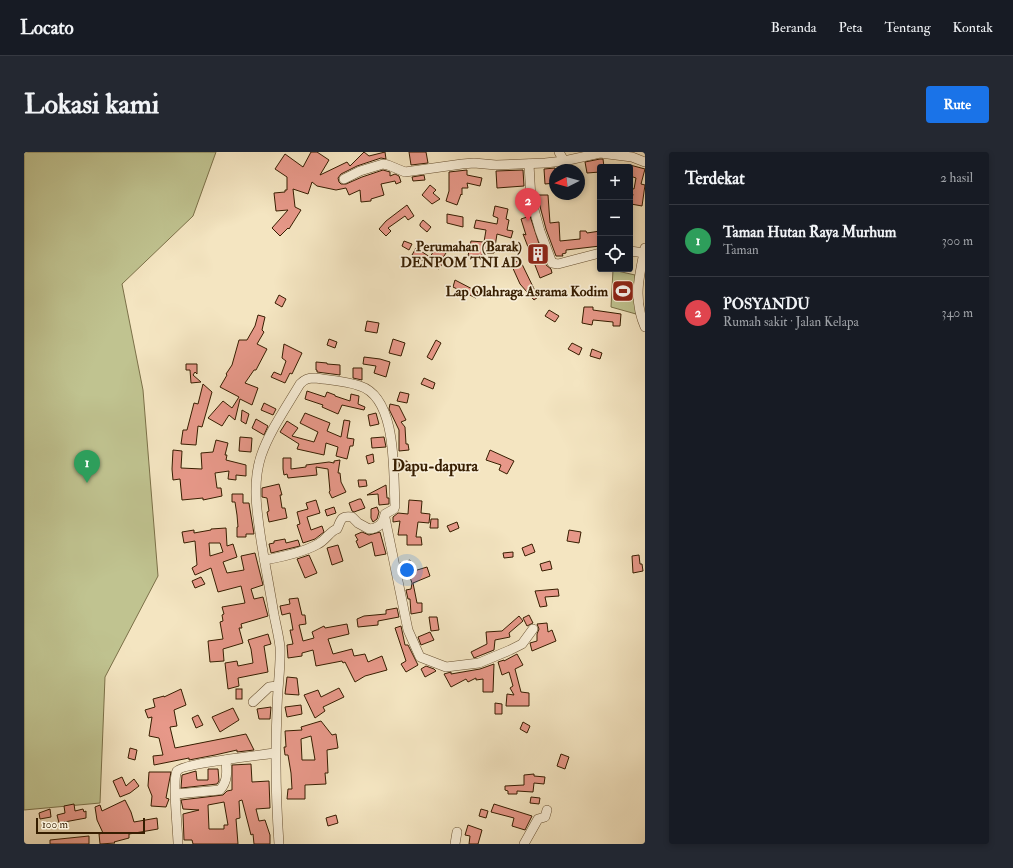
<!DOCTYPE html>
<html lang="id">
<meta charset="utf-8">
<style>
body{margin:0;font-family:"IM FELL Double Pica",serif;background:#242831;color:#f1f3f6}
.controls{position:absolute;right:12px;top:12px;display:grid;overflow:hidden;border-radius:4px;box-shadow:0 2px 6px #0003}
.controls button{width:36px;height:36px;display:grid;place-items:center;padding:0;border:0;border-bottom:1px solid #363941;background:#171b24;color:#f1f3f6;font:20px sans-serif}
.compass{position:absolute;left:525px;top:12px;width:36px;height:36px;border-radius:50%;background:#171b24;box-shadow:0 2px 6px #0003;rotate:264deg}
.scale{position:absolute;left:12px;bottom:10px;width:109px;box-sizing:border-box;padding-left:4px;border:2px solid #361d00;border-top:0;font-size:11px;line-height:14px;white-space:nowrap;color:#361d00;-webkit-text-stroke:3px #f8eed7;paint-order:stroke}
.you{position:absolute;left:383px;top:418px;width:14px;height:14px;margin:-10px;border:3px solid #fff;border-radius:50%;background:#1a73e8;box-shadow:0 0 0 6px #1a73e833}
.badge{display:grid;place-items:center;width:26px;height:26px;border-radius:50%;background:#1a73e8;color:#fff;font-size:13px;font-weight:700}
.pin{position:absolute;translate:-50% -33px;filter:drop-shadow(0 1px 2px #0008)}
.pin::after{content:'';position:absolute;top:21px;width:14px;height:12px;background:inherit;clip-path:polygon(0 0,100% 0,50% 100%)}
.list{margin:0;padding:0;list-style:none}
h2{display:flex;justify-content:space-between;align-items:center;height:52px;margin:0;padding:0 16px;font-size:17px}
h2 small{font-size:13px;font-weight:400;color:#9ea1a6}
.list li{display:grid;grid-template-columns:26px 1fr auto;gap:12px;align-items:center;box-sizing:border-box;height:72px;padding:0 16px;border-top:1px solid #363941}
.list b{display:block;font-size:15px;white-space:nowrap}
.list p{margin:0;font-size:13px;white-space:nowrap;color:#9ea1a6}
.list em{font-size:13px;font-style:normal;color:#9ea1a6}
.icon{flex:none;width:22px;height:22px;fill:none;stroke:currentColor;stroke-width:2;stroke-linecap:round;stroke-linejoin:round}
.map{position:relative;flex:none;width:621px;height:692px;overflow:hidden;border-radius:4px}
header{display:flex;align-items:center;gap:24px;box-sizing:border-box;height:56px;padding:0 20px;background:#171b24;border-bottom:1px solid #363941}
header strong{font-size:19px}
nav{display:flex;gap:22px;margin-inline-start:auto;font-size:14px}
.intro{display:flex;align-items:center;justify-content:space-between;box-sizing:border-box;height:96px;padding:0 24px}
h1{margin:0;font-size:28px}
.button{padding:10px 18px;border-radius:4px;background:#1a73e8;color:#fff;font-size:14px;font-weight:700}
main{display:flex;gap:24px;padding:0 24px}
aside{flex:1;background:#171b24;border-radius:4px;box-shadow:0 2px 6px #0003}
.map>svg:first-child{display:block}
.green{fill:#c0c390;stroke:#7b7048}
.building{fill:#e79889;stroke:#361d00;fill-rule:evenodd}
.lines{fill:none;stroke-linecap:round;stroke-linejoin:round}
.minor-casing{stroke:#664f30;stroke-width:10}
.minor{stroke:#f8eed7;stroke-width:9}
.labels{text-anchor:middle;dominant-baseline:central;stroke-width:3.5;stroke-linejoin:round;paint-order:stroke}
.poi-label{font-size:14px;font-weight:bold;fill:#361d00;stroke:#f8eed7;text-anchor:end}
.quarter-label{font-size:16px;font-weight:bold;fill:#361d00;stroke:#f8eed7}
</style>
<header>
<strong>Locato</strong>
<nav><a>Beranda</a><a>Peta</a><a>Tentang</a><a>Kontak</a></nav>
</header>
<div class="intro"><h1>Lokasi kami</h1><a class="button">Rute</a></div>
<main>
<div class="map">
<svg width="621" height="692" viewBox="0 0 621 692">
<rect width="100%" height="100%" fill="#f4e5c1"/>
<filter id="stains"><feTurbulence type="fractalNoise" baseFrequency=".005" numOctaves="4"/><feColorMatrix values="0 0 0 0 .2 0 0 0 0 .09 0 0 0 0 .02 0 0 0 .5 -.17"/></filter>
<radialGradient id="worn" r=".72"><stop offset=".6" stop-color="#630" stop-opacity="0"/><stop offset="1" stop-color="#630" stop-opacity=".3"/></radialGradient>
<g class="green">
<path d="M0 0H192L169 64 98 132 119 238 134 424 81 525 76 651 0 658Z"/>
<path d="M589 118 611 123 612 162 587 155Z"/>
</g>
<g class="building">
<path d="M287 0H293L305 8 296 23 323 10 326 14 340 0 345 4 361 0 362 7 357 6 333 14 317 22 314 26 315 30 317 32H322L338 25 359 18 366 20V24L371 22 375 24 377 30 372 32 371 29 357 32 360 43 347 47V49L337 50 336 38 325 43 322 36 312 38 293 34 288 30 284 42 269 37 271 55 277 58 265 77 264 76 256 84 248 76 264 58 252 59 250 41 261 40V38H263V25L251 17 261 2 279 15Z"/>
<path d="M385 0H402L404 11 387 13Z"/>
<path d="M576 7H579L580 15H576V20L563 21 561 10Z"/>
<path d="M606 13 621 17 617 32 621 33 618 54 607 52 609 42H606V36L610 37 612 26 606 24Z"/>
<path d="M531 16V31L521 32 520 17Z"/>
<path d="M443 18V23L458 26 456 34 443 31 444 36H438V43L437 42 433 53 422 49 425 39V20Z"/>
<path d="M499 18 500 34 473 36 472 19Z"/>
<path d="M400 23 401 28 389 29 388 25Z"/>
<path d="M406 33 412 38 409 41 416 47 408 52 398 43Z"/>
<path d="M513 43H524L526 71 535 70 536 89 556 87V79H562L563 81 576 79V94L542 98V101L538 102 539 104H532L522 77Z"/>
<path d="M383 53 390 64 384 68 381 64 364 76 367 79 362 84 355 77 362 69Z"/>
<path d="M471 54 484 57 482 67 485 68 483 78 489 79 487 86 473 82 470 101H460V103L444 104 447 89 460 90 462 78 450 76 452 68 473 72 474 66 469 64Z"/>
<path d="M423 62 439 65V75L423 71Z"/>
<path d="M506 64 522 113 527 117 528 121 516 126 499 82 502 83 497 67Z"/>
<path d="M399 68 407 75 403 80 396 74V72Z"/>
<path d="M380 89 388 92 385 98 378 94Z"/>
<path d="M414 92 424 98 418 107 420 109 415 117 388 103 392 96 406 105Z"/>
<path d="M496 108 514 145 510 148 496 132 487 112Z"/>
<path d="M431 128 454 140 452 146 429 135Z"/>
<path d="M255 143 262 147 258 155 251 151Z"/>
<path d="M560 155H569V158L597 162 596 174H589V170L569 168 568 173 558 171Z"/>
<path d="M525 158 535 164 531 170 521 164Z"/>
<path d="M234 163 241 165 238 178 240 180 233 192 243 197 232 218H230L221 231 234 236 228 253 216 247 211 268 205 263 198 274 184 266 199 249 208 256 215 245 196 235 203 223 202 222 208 213 215 188H223L231 174Z"/>
<path d="M343 169 355 171 353 181 341 179Z"/>
<path d="M305 187 313 190 311 196 303 193Z"/>
<path d="M369 187 381 191 377 204 365 201Z"/>
<path d="M412 188 417 191 408 208 403 205Z"/>
<path d="M548 191 558 196 555 203 544 197Z"/>
<path d="M260 192 278 201 268 222 266 221 261 231 247 225 250 220 257 223 262 209 258 206Z"/>
<path d="M568 197 578 201 576 207 566 204Z"/>
<path d="M340 205 356 207 366 210 362 225 350 221 352 214 339 212Z"/>
<path d="M292 210 303 211V212L316 213V223L293 220V218H292Z"/>
<path d="M162 212H173V222L171 220 169 223 177 230 167 231 166 218H162Z"/>
<path d="M329 216H338V228L329 226Z"/>
<path d="M400 226 411 231 409 237 397 232Z"/>
<path d="M179 232 188 240 178 275 174 274 172 293 157 292 159 278H163L170 251 174 252Z"/>
<path d="M283 239 301 245 303 240 311 243V244L326 249 327 242 335 244 334 252 341 255 340 258 318 253 314 262 298 255 299 253 281 247Z"/>
<path d="M376 240 385 242 383 251 373 249Z"/>
<path d="M240 251 252 257 249 263 237 258Z"/>
<path d="M366 252 375 254 382 268 377 270 381 275 382 292H384L385 298 375 299V278L365 257Z"/>
<path d="M218 258 225 262 222 272 217 269Z"/>
<path d="M281 261 306 271 303 279 317 285 320 268 326 269 323 286 330 287 329 294H326L323 307 312 304 314 295 302 291 300 303 273 297 275 292 256 280 263 269 274 276 268 284 290 290 294 280 276 271Z"/>
<path d="M352 261 355 272 346 274 344 263Z"/>
<path d="M232 267 244 274 240 283 228 276Z"/>
<path d="M216 285 228 286 227 300 215 299Z"/>
<path d="M360 285 362 295 348 296 347 286Z"/>
<path d="M192 288 204 291 201 303H203L202 308 222 313V324L212 323V328L204 327 205 319 191 321 193 336H197L198 344 179 348V346L158 348 156 327 149 328 148 317 149 298 158 299 157 316 178 317 177 301 189 300Z"/>
<path d="M466 298 490 309 483 322 475 318 477 313 462 308Z"/>
<path d="M349 302 350 310 344 312 342 304Z"/>
<path d="M259 306H267V317L282 315V313L305 310 310 311V309L316 308 314 321H316L317 330 322 340 308 346 305 340 306 339 304 317 292 315 293 323 264 326 263 322 260 323 259 317Z"/>
<path d="M383 309 384 316 376 317 375 310Z"/>
<path d="M334 328H342L343 334 335 335Z"/>
<path d="M255 332 258 343H256L258 356H261L263 366 245 370 243 360 245 359 243 346 238 345V336Z"/>
<path d="M362 333 363 346H365V352L355 353 354 342 343 343Z"/>
<path d="M208 342H219V351H225L230 382H222V385H213V375H214L213 363 211 350H208Z"/>
<path d="M335 347H337L341 356 330 360 328 359 325 351Z"/>
<path d="M292 348 296 361 283 365 287 378 298 374 300 380 291 387 279 391 273 373 276 372 273 360 284 357 282 351Z"/>
<path d="M385 348 398 349 397 361 406 362 405 371 394 370 392 385H397L398 393H383V383H374L376 369 369 370V365L374 361 384 362Z"/>
<path d="M310 355 312 361 303 364 301 358Z"/>
<path d="M353 355 355 360 353 367 349 370 347 366V357Z"/>
<path d="M407 367H414V376H406Z"/>
<path d="M433 370 435 376 426 380 423 374Z"/>
<path d="M202 376 203 394 209 392 213 405 199 410 203 421 220 418 217 404 231 401 239 433 227 437 230 447 239 445 244 464 217 472 218 476H215L219 491 199 497 200 509 186 510 184 489 199 487 196 470 199 469 198 463 200 462 198 455 221 451 217 434 194 440 187 416 171 423 168 416 173 413 171 389 160 391 158 380 170 378V381L187 378V377ZM185 391H196L199 400 186 404Z"/>
<path d="M545 378 557 380 555 391 543 389Z"/>
<path d="M338 380 345 383 356 380 362 402 351 404 348 390 335 396 332 389 334 388 331 383Z"/>
<path d="M261 387 262 391 274 388 276 394 247 401 245 392 250 391V389Z"/>
<path d="M508 392 511 400 501 404 498 396Z"/>
<path d="M314 393 319 409 308 413 303 396Z"/>
<path d="M489 400V405L480 406 479 401Z"/>
<path d="M285 403 293 421 281 426 273 407Z"/>
<path d="M615 403 616 412H618L619 419 609 421 608 404Z"/>
<path d="M386 408 390 419 403 415 406 424 389 431 393 451H398V460L387 462 386 447H384L382 438 387 437 388 431 384 420 380 422 376 411Z"/>
<path d="M526 409 528 417 518 419 516 412Z"/>
<path d="M177 425 181 432 171 436 168 429Z"/>
<path d="M534 437 535 444 521 445 523 454 516 455 511 439Z"/>
<path d="M274 446 278 463H281L282 472 275 473 279 489 290 486 288 480 300 474 301 476 323 472 325 482 304 487 309 502 328 497 330 504 341 502 344 510 358 504 363 518 341 524 331 530 321 510 319 511 318 509 292 514 289 498 278 501V504L264 506 263 493 269 492 266 478H269L266 461 258 463 256 454 266 452 265 447Z"/>
<path d="M373 456 375 465 354 469V473L334 475 333 467 340 464 362 462V458Z"/>
<path d="M505 463 509 471 503 474 499 466Z"/>
<path d="M495 464 499 469 485 481 486 485 471 488 470 498 450 506 447 500 463 492 462 480 478 479Z"/>
<path d="M405 465H413L415 478 407 479Z"/>
<path d="M523 471 524 480 528 478 532 489 508 499 506 491 513 489V482L515 477 513 472Z"/>
<path d="M377 474 381 493H384L394 513 382 520 377 512 382 509 371 476Z"/>
<path d="M406 480 410 488 397 493 394 485Z"/>
<path d="M244 482 247 492 240 494 244 520 214 526 215 534 204 537 201 511 213 509 214 514 229 511 227 497 224 488Z"/>
<path d="M493 502 499 513 491 517 497 540 505 541V554H482L483 542 490 543 486 536 489 534 485 520 478 523 474 510 480 508V509Z"/>
<path d="M470 512 469 540H459V527L452 528V526L444 530 442 527 427 535 420 522 427 520V522L456 517Z"/>
<path d="M402 514 410 517 412 519 401 525 397 517Z"/>
<path d="M263 525 273 526 275 543 261 542Z"/>
<path d="M315 536 320 545 299 555 301 559 291 566 280 543 294 538 297 545Z"/>
<path d="M157 537 162 553 150 558 153 574 146 575 151 596 222 582 230 598 213 600V598L191 603 165 608V606L130 613 129 604 139 603 135 586 125 584 128 565 124 566 121 558 131 555 129 547 140 544V545Z"/>
<rect x="212" y="537" width="6" height="10"/>
<path d="M471 551 478 552V562H471Z"/>
<path d="M277 553 278 562 263 565 261 555Z"/>
<path d="M247 555 246 567H235L233 557Z"/>
<path d="M209 556 215 568 196 580 188 565Z"/>
<path d="M174 563 179 573 172 576 168 566Z"/>
<path d="M297 569 308 583 312 582 314 596 303 598 304 621H301L302 632 281 633V647H263L264 637H268L267 621 264 603H261L260 595H262L261 579 278 578 277 575ZM287 584 291 608H278L277 587Z"/>
<path d="M499 570 506 574 503 581 496 577Z"/>
<path d="M106 596 113 598 111 608 104 606Z"/>
<path d="M537 602 545 605 541 617 533 614Z"/>
<path d="M227 612 228 630 245 629 246 656 232 657 235 669 241 668 246 683V692H230L229 682 227 683 218 648 215 649 216 666 212 667 214 692H169L168 688H160L159 662 175 658 159 657 157 648 199 643 203 639 208 638V613ZM200 650 204 673H200V677H185L184 653Z"/>
<path d="M184 617H194L195 629 193 632 157 636 158 623 172 619 173 628H184Z"/>
<path d="M125 620H147L142 646 145 647 142 655 127 654 128 644 124 634Z"/>
<path d="M510 622V624L521 625 520 632 510 631 509 640 493 639V642H484V639L481 638V634L500 633V623Z"/>
<path d="M98 625 102 634 110 627 115 634 106 641 96 645 89 629Z"/>
<path d="M507 645 516 646 515 652 506 651Z"/>
<path d="M101 648 107 660 110 670 133 666 134 677 105 682V686L90 690 91 691 76 692 75 682 79 681 73 668 71 655 76 653 78 659Z"/>
<path d="M50 652 51 659 59 657 60 660 62 659V666L35 671 33 663 41 661 40 654Z"/>
<path d="M470 652 508 664 501 678 488 674 490 666 467 660Z"/>
<path d="M26 657 27 665 16 667 15 661Z"/>
<path d="M457 657 464 659 462 666 455 664Z"/>
<path d="M312 663 314 671 304 674 302 666Z"/>
<path d="M444 673 458 678 454 692H445L446 684 441 683Z"/>
<path d="M65 684V692H26V688Z"/>
</g>
<g class="lines">
<g class="minor-casing">
<g id="minor">
<path d="M535 0 540 9"/>
<path d="M505 12 507 47 516 79 528 111 534 112 576 101"/>
<path d="M320 27 336 19 359 12 364 13 381 20 438 12 450 11 472 13 521 11 540 9 576 1 608 5 621 10"/>
<path d="M621 96C615 124 609 148 621 175"/>
<path d="M606 99 621 101"/>
<path d="M361 366 384 478 396 505 422 515 455 511 486 498 498 492 509 477"/>
<path d="M240 408C258 405 278 401 294 392 302 388 306 379 313 377 317 369 316 363 328 365L334 371 345 377C355 376 359 372 361 362L370 357 371 354C369 322 374 246 336 234 323 229 305 228 291 226 284 226 281 227 276 232 263 254 245 280 237 304 228 332 233 360 237 388 241 413 246 438 250 463 252 473 255 485 256 495 257 516 253 538 253 559 251 603 252 648 255 692"/>
<path d="M229 550 245 535 253 534"/>
<path d="M152 642 196 638C204 629 203 619 202 608"/>
<path d="M154 692C154 679 148 627 153 619 157 612 238 603 251 601"/>
<path d="M431 692 433 680"/>
<path d="M500 692 514 667 521 665 523 658"/>
</g>
</g>
<use href="#minor" class="minor"/>
</g>
<defs>
<g id="building-square" transform="scale(1.15)"><rect x="-9" y="-9" width="18" height="18" rx="4" fill="#8f2418" stroke="#f8eed7"/><path d="M-4-6H4V6H1V3H-1V6H-4ZM-2.5-4.3h1.7v1.8h-1.7ZM.8-4.3h1.7v1.8H.8ZM-2.5-1h1.7V.8h-1.7ZM.8-1h1.7V.8H.8Z" fill="#fff"/></g>
<g id="stadium-square" transform="scale(1.15)"><rect x="-9" y="-9" width="18" height="18" rx="4" fill="#8f2418" stroke="#f8eed7"/><path d="M0-5a6.5 5 0 1 0 0 10a6.5 5 0 1 0 0-10ZM-3.5-1.8h7v3.6h-7Z" fill="#fff"/></g>
</defs>
<g fill-rule="evenodd">
<use href="#building-square" x="514" y="102"/>
<use href="#stadium-square" x="599" y="139"/>
</g>
<g class="labels">
<g class="poi-label">
<text x="498" y="94">Perumahan (Barak)<tspan x="498" dy="16">DENPOM TNI AD</tspan></text>
<text x="584" y="139">Lap Olahraga Asrama Kodim</text>
</g>
<g class="quarter-label">
<text x="411" y="314">Dapu-dapura</text>
</g>
</g>
<rect width="100%" height="100%" filter="url(#stains)"/>
<rect width="100%" height="100%" fill="url(#worn)"/>
</svg>
<div class="controls">
<button>+</button>
<button>−</button>
<button><svg class="icon" aria-label="locate" viewBox="0 0 24 24"><circle cx="12" cy="12" r="6"/><path d="M12 2v4M12 18v4M2 12h4M18 12h4"/></svg></button>
</div>
<svg class="compass" viewBox="-18 -18 36 36"><path d="M0-13l5 13h-10z" fill="#e53935"/><path d="M0 13l5-13h-10z" fill="#9ea1a6"/></svg>
<div class="scale">100 m</div>
<div class="you"></div>
<div class="pin badge" style="left:63px;top:331px;background:#2e9e5b">1</div>
<div class="pin badge" style="left:504px;top:69px;background:#e0444e">2</div>
</div>
<aside>
<h2>Terdekat<small>2 hasil</small></h2>
<ul class="list">
<li><span class="badge" style="background:#2e9e5b">1</span><div><b>Taman Hutan Raya Murhum</b><p>Taman</p></div><em>300 m</em></li>
<li><span class="badge" style="background:#e0444e">2</span><div><b>POSYANDU</b><p>Rumah sakit · Jalan Kelapa</p></div><em>340 m</em></li>
</ul>
</aside>
</main>
